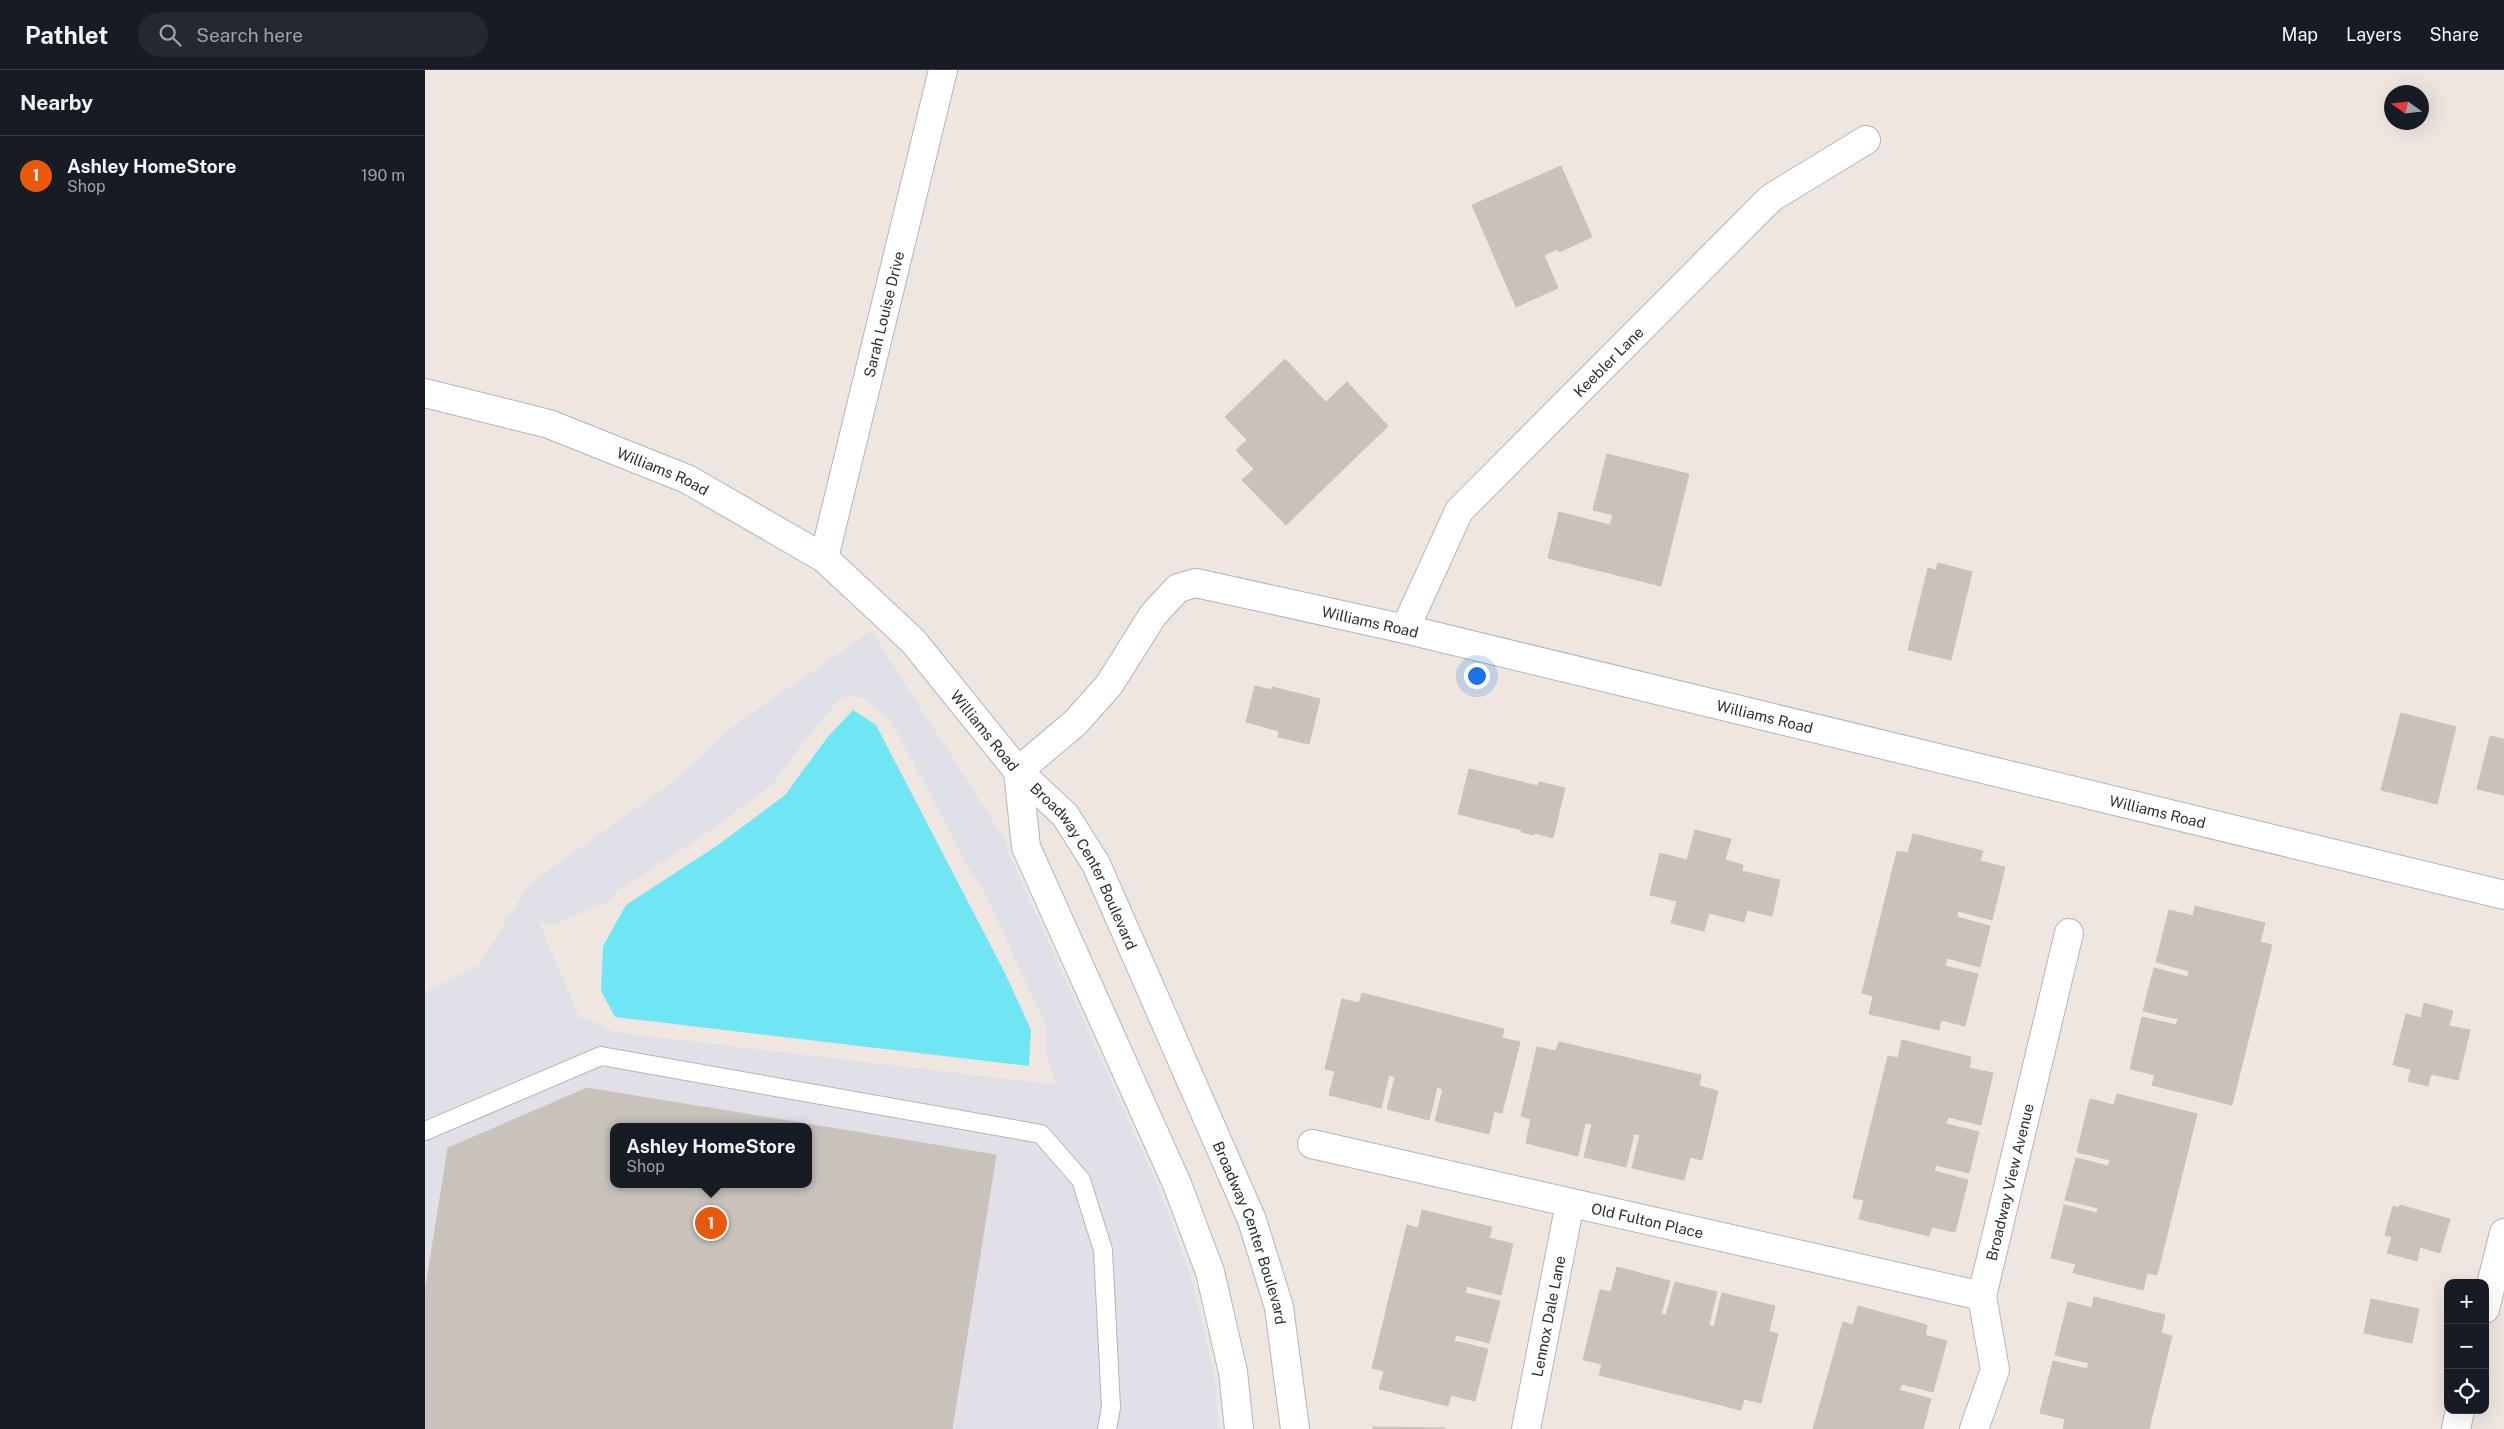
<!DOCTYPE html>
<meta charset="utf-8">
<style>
body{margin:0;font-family:"Public Sans",sans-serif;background:#242831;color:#f1f3f6}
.controls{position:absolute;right:15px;bottom:15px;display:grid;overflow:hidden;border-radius:10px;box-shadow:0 5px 20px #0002}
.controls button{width:45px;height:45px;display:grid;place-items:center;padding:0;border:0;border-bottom:1px solid #363941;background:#171b24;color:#f1f3f6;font:25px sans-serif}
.compass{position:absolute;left:1959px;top:15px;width:45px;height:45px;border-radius:50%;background:#171b24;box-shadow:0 5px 20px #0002;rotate:284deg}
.you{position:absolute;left:1051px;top:605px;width:18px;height:18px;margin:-12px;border:4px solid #fff;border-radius:50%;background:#1a73e8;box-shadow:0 0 0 8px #1a73e833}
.badge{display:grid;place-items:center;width:32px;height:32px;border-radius:50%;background:#ea580c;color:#fff;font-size:16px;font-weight:700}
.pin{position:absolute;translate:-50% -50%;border:2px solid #fff;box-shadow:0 1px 5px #0006}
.popup{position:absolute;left:185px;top:1053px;width:202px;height:65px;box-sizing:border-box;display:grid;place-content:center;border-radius:10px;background:#171b24;filter:drop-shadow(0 1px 4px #0005);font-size:16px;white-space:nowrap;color:#9ea1a6}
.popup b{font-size:19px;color:#f1f3f6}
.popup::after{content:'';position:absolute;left:50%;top:100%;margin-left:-10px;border:10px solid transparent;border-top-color:#171b24}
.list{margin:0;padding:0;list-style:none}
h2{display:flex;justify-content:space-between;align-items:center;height:65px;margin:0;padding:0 20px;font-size:21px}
h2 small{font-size:16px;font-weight:400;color:#9ea1a6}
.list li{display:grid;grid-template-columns:32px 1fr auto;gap:15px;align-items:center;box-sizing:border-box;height:80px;padding:0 20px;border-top:1px solid #363941}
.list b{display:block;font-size:19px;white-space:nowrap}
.list p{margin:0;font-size:16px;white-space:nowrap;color:#9ea1a6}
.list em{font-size:16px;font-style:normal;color:#9ea1a6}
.icon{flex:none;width:28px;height:28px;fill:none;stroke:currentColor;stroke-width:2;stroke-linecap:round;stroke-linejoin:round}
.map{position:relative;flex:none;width:2079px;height:1359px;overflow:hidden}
header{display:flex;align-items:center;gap:30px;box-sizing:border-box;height:70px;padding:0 25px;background:#171b24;border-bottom:1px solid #363941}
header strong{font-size:24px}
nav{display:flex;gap:28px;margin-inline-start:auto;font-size:18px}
.search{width:350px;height:45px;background:#242831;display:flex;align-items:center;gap:12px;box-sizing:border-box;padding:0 18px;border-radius:28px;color:#9ea1a6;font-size:19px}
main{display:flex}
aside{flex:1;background:#171b24}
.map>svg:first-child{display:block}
.industrial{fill:#e1e0e8;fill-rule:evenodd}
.water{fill:#70e6f5}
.building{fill:#c8c2bb;stroke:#cbc2b9;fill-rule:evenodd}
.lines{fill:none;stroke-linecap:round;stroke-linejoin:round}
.lane-casing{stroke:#b0b5be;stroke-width:20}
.street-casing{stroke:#b0b5be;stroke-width:30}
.secondary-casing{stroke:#b0b5be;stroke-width:30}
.lane{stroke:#fff;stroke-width:18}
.street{stroke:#fff;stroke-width:28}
.secondary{stroke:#fff;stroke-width:28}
.labels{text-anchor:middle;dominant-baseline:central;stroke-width:5;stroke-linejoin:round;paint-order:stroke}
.street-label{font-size:15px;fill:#2e2e2e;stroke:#fff}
</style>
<header>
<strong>Pathlet</strong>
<div class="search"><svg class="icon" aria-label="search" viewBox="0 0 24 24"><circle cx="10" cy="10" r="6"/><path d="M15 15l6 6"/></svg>Search here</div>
<nav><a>Map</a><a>Layers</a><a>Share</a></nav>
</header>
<main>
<aside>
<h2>Nearby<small></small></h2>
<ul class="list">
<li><span class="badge">1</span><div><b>Ashley HomeStore</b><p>Shop</p></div><em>190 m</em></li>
</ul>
</aside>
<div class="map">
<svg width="2079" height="1359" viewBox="0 0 2079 1359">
<rect width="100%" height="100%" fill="#efe6e0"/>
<path class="industrial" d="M446 561 581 771 583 782 734 1119 766 1206 789 1303 794 1359H0V922L54 895 103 815 255 707 307 657ZM423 626 438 628 465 649 543 796 559 822 621 955V986L632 1015 189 962 176 954 154 947 114 852 126 855 183 832 191 822 283 762 347 715 389 658 414 630ZM188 1057H384V1114H188Z"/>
<path class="water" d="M428 640 451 655 580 903 606 960 604 996 190 947 176 921 178 876 201 835 293 775 360 725 402 668Z"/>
<g class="building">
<path d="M1136 96 1167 167 1134 182 1133 179 1119 185 1133 218 1091 237 1047 135Z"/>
<path d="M860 289 901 332 922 312 963 356 861 455 817 410 829 399 811 380 822 370 800 347Z"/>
<path d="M1182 384 1264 404 1236 516 1123 488 1134 442 1185 455 1188 445 1168 440Z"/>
<path d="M1513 493 1547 502 1526 590 1483 580 1503 498 1511 500Z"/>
<path d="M830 616 847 620V617L895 629 884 674 853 667 854 661 821 652Z"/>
<path d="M1976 643 2031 657 2012 734 1956 720Z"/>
<path d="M2065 666 2079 669V725L2052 719Z"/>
<path d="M1044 699 1113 716 1114 712 1140 718 1128 768 1110 763 1109 765 1096 762 1097 760 1033 744Z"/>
<path d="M1270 760 1306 769 1300 790 1318 795 1317 801 1355 810 1347 846 1322 840 1319 852 1284 843 1279 861 1246 853 1252 831 1225 825 1235 783 1262 790Z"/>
<path d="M1488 764 1558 781 1555 791 1580 797 1567 850 1533 841 1532 847 1565 856 1555 897 1522 888 1520 896 1553 904 1540 956 1516 950 1514 960 1444 944 1448 926 1437 923 1472 781 1483 783Z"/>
<path d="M1770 836 1840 853 1835 872 1847 875 1807 1035 1727 1015 1730 1005 1705 999 1717 947 1751 955 1753 949 1718 941 1729 898 1763 907 1764 901 1731 892 1744 840 1768 846Z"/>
<path d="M937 923 1079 959 1077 968 1095 972 1077 1043 1069 1041 1064 1064 1010 1051 1018 1019 1012 1017 1004 1050 962 1039 970 1007 964 1005 956 1038 904 1025 910 1001 900 999 917 929 934 933Z"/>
<path d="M1999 933 2028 941 2024 956 2045 960 2033 1010 2006 1004 2003 1016 1983 1011 1986 999 1968 995 1981 944 1996 948Z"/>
<path d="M1477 970 1546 987 1544 998 1568 1003 1556 1055 1523 1047 1521 1054 1554 1062 1544 1103 1511 1095 1509 1101 1543 1110 1530 1162 1507 1157 1504 1166 1434 1149 1439 1130 1428 1128 1463 986 1473 988Z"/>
<path d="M1134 972 1276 1005 1274 1016 1293 1021 1277 1090 1265 1087 1259 1110 1207 1098 1215 1065 1209 1064 1201 1097 1159 1087 1167 1054 1160 1053 1153 1086 1101 1073 1106 1049 1096 1046 1112 977 1131 981Z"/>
<path d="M162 1018 571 1085 527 1359H0V1222L23 1078ZM188 1057H384V1114H188Z"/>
<path d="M1692 1024 1772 1044 1732 1205 1722 1203 1718 1220 1648 1203 1651 1194 1626 1188 1639 1135 1672 1143 1673 1138 1640 1130 1651 1088 1683 1096 1685 1090 1652 1082 1665 1029 1689 1035Z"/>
<path d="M1975 1135 2025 1149 2015 1183 1995 1177 1992 1191 1962 1183 1967 1167 1960 1165 1968 1136 1974 1138Z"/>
<path d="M997 1140 1067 1157 1064 1168 1088 1174 1076 1225 1042 1216 1040 1223 1075 1231 1064 1273 1031 1265 1029 1271 1063 1279 1050 1331 1026 1325 1023 1336 954 1319 959 1301 947 1298 982 1155 993 1158Z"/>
<path d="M1192 1197 1245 1211 1236 1244 1241 1245 1250 1212 1292 1222 1284 1255 1289 1257 1297 1223 1350 1236 1344 1261 1353 1264 1336 1333 1319 1329 1316 1340 1174 1305 1177 1294 1158 1290 1175 1220 1186 1222Z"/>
<path d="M1669 1227 1740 1245 1736 1263 1747 1266 1724 1359H1638L1640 1349 1615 1343 1628 1291 1662 1299 1664 1293 1630 1285 1643 1232 1667 1238Z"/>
<path d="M1946 1229 1994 1239 1987 1273 1939 1263Z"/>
<path d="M1433 1236 1502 1255 1500 1265 1522 1271 1508 1322 1477 1314 1474 1320 1506 1329 1498 1359H1388L1418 1252 1428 1255Z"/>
<path d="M948 1357 1020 1358 948 1359Z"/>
</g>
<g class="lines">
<g class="lane-casing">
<path id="lane" d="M0 1061 176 986 616 1064 656 1110 678 1180 686 1337 682 1359"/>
</g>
<g class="street-casing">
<g id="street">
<path id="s1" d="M399 488 518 0"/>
<path id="s2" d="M980 559 1034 441 1346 128 1441 70"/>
<path id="s3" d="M593 701 650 653 684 615 728 545 753 518 771 513 980 559 2079 825"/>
<path id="s4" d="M887 1074 1557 1226"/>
<path d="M2060 1239 2079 1163"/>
<path id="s5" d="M1101 1359 1145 1133"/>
<path id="s6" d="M1549 1359 1570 1300 1557 1226 1644 863"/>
<path d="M2031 1359 2035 1340"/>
</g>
</g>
<g class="secondary-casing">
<g id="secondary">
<path id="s7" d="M0 323 124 354 262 409 399 488 488 571 593 701 640 745 671 794 827 1150 854 1237 870 1359"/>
<path d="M593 701 601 777 752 1114 785 1202 808 1302 814 1359"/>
</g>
</g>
<use href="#lane" class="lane"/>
<use href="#street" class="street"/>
<use href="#secondary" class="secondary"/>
</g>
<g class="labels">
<g class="street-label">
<text stroke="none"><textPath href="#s1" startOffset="251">Sarah Louise Drive</textPath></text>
<text stroke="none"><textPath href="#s2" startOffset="341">Keebler Lane</textPath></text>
<text stroke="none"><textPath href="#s7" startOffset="251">Williams Road</textPath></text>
<text stroke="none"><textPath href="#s3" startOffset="442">Williams Road</textPath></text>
<text stroke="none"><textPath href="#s3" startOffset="848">Williams Road</textPath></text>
<text stroke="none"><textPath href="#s7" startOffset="671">Williams Road</textPath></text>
<text stroke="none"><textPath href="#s3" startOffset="1252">Williams Road</textPath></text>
<text stroke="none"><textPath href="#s7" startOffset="841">Broadway Center Boulevard</textPath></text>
<text stroke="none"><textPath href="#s6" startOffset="255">Broadway View Avenue</textPath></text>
<text stroke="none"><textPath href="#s4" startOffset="344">Old Fulton Place</textPath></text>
<text stroke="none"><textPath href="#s7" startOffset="1246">Broadway Center Boulevard</textPath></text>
<text stroke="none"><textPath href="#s5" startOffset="115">Lennox Dale Lane</textPath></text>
</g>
</g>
</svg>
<div class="controls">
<button>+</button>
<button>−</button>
<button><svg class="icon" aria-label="locate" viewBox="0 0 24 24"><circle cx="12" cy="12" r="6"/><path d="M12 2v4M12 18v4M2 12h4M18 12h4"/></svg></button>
</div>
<svg class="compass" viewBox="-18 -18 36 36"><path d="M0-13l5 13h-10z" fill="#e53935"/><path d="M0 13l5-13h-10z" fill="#9ea1a6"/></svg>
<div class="you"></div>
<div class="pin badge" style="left:286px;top:1153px">1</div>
<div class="popup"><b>Ashley HomeStore</b>Shop</div>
</div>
</main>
